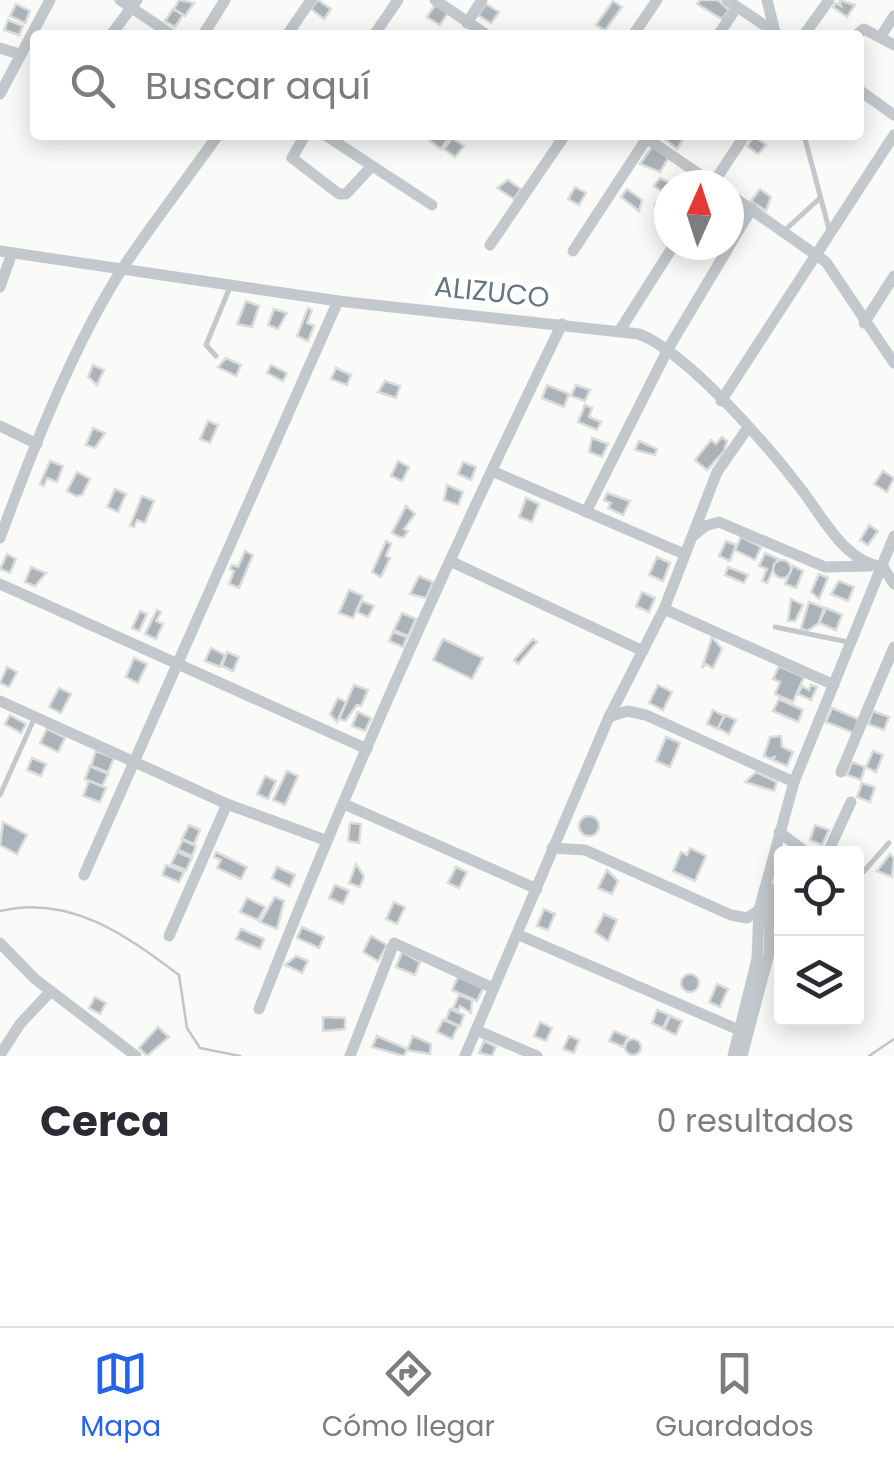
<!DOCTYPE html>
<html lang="es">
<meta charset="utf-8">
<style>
body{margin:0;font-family:Poppins,sans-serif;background:#f2f2f3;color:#2b2b33}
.controls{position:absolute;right:30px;bottom:30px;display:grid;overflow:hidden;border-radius:10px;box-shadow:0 5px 25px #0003}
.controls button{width:90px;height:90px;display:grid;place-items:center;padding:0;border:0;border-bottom:2px solid #e1e1e2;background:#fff;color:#2b2b33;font:50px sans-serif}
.compass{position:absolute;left:654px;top:170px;width:90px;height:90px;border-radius:50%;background:#fff;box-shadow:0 5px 25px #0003;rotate:3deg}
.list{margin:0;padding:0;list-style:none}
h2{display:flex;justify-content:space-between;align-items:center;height:130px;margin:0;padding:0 40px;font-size:42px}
h2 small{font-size:32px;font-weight:400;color:#7c7c81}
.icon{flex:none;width:55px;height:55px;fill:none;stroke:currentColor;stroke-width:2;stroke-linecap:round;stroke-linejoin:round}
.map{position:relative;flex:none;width:894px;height:1056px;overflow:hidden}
.search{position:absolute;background:#fff;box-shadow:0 5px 25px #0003;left:30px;right:30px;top:30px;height:110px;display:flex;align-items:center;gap:25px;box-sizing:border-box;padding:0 35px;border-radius:10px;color:#7c7c81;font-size:38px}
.sheet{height:270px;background:#fff}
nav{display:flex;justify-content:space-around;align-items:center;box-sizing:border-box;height:140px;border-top:2px solid #e1e1e2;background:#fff;font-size:28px;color:#7c7c81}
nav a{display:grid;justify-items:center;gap:5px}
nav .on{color:#2563eb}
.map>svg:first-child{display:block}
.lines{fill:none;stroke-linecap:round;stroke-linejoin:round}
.stream{stroke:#bbc7cb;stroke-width:2.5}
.building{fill:#aab3b9;stroke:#dcdcda;stroke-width:2.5}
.lane{stroke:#c3c8cc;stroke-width:5}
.street{stroke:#c3c8cc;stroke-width:11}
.labels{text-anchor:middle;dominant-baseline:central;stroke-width:10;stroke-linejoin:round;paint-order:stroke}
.street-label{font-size:28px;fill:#657683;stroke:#fff}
</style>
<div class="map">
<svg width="894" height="1056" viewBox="0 0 894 1056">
<rect width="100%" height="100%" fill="#fafaf8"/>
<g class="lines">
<g class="stream">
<path d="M0 911C69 894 126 935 179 975L187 1028 200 1048 240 1056"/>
<path d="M869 1056 894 1039"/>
</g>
</g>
<g class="building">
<path d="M179 0 194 3 185 16 174 9Z"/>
<path d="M318 0 331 9 324 19 311 9Z"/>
<path d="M700 0H718L729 10 722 19 697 4Z"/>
<path d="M839 0 855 5 847 17 833 7 836 3 841 6Z"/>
<path d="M613 1 622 7 605 30 596 25Z"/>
<path d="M16 4 30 11 25 23 10 16Z"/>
<path d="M486 4 499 12 491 23 478 15Z"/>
<path d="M435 5 448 13 440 25 427 17Z"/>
<path d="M173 9 183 15 175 27 165 21Z"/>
<path d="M8 20 23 26 19 35 4 30Z"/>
<path d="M435 135H449L450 136 441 149 430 141Z"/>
<path d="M660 135H686L677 149Z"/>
<path d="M754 136 766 145 758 154 747 146Z"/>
<path d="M452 138 464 146 455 157 444 149Z"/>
<path d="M652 147 669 157 660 172 640 164Z"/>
<path d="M660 178 674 185H669V196L654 186Z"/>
<path d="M508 180 521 189 514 199 497 188Z"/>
<path d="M575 187 586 193 579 205 568 199Z"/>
<path d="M627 189 642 200 639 211 621 197Z"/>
<path d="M760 189 771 197 766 211 751 201Z"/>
<path d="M662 194 669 198V215L655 205Z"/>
<path d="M732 204 744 215 736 226 729 221Z"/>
<path d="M246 301 259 306 252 327 237 324Z"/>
<path d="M308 308 312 310 307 323 314 326 308 341 297 336Z"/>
<path d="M274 309 287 313 278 329 268 325Z"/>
<path d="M226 358 241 365 236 376 218 367Z"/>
<path d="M93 365 104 370 97 385 88 377Z"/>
<path d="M271 365 287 373 283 381 267 373Z"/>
<path d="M336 368 351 375 347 385 331 379Z"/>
<path d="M385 381 400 386 396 398 378 392Z"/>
<path d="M547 385 569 394 564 407 542 398Z"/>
<path d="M576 385 590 390 585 401 571 396Z"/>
<path d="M585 405 592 408 589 417 601 422 597 430 578 422Z"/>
<path d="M208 421 218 425 210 443 200 439Z"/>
<path d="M93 428 105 433 95 448 86 445Z"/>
<path d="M722 437 727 441 724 451 707 470 695 460 711 440 716 444Z"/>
<path d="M592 438 608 444 602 457 589 452Z"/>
<path d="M639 441 657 449 655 455 635 450Z"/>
<path d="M50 461 63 466 57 482 47 478 44 486 40 484Z"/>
<path d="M398 461 409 467 402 481 391 476Z"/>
<path d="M463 462 476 467 471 480 458 474Z"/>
<path d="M883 471 894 478 887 492 874 484Z"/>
<path d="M77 472 90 479 82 495 76 496 67 491Z"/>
<path d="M447 485 463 492 458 505 444 500Z"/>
<path d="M115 489 126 494 118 512 107 507Z"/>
<path d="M607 493 630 501 623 515 608 508 611 503 604 500Z"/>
<path d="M142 496 154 501 145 523 137 520 134 527 130 526Z"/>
<path d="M526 498 539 504 532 522 519 517Z"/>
<path d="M406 506 415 514 404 529 408 531 404 537H400L392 533Z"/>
<path d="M869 525 878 531 868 545 860 540Z"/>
<path d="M741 537 761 547 755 560 735 550Z"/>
<path d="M386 541 391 544 386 556 390 558 381 577 372 572Z"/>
<path d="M726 541 736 545 730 561 719 556Z"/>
<path d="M245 551 253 555 239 588 229 584 234 571 230 569 232 565 238 567Z"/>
<path d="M765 553 778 559 767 583 762 581 767 569 759 566Z"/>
<path d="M7 554 16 559 10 573 0 569Z"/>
<path d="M657 557 670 563 663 581 649 575Z"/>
<circle cx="782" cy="569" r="9"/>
<path d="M793 566 803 571 796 588 785 584Z"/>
<path d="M31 567 46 573 35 586 25 582Z"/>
<path d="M728 567 748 575 744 583 725 575Z"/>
<path d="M819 574 828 578 819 599 811 592Z"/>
<path d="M419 576 433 582 426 598 410 594Z"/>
<path d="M839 581 854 587 848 601 831 594Z"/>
<path d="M349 590 363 596 353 618 339 613Z"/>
<path d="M642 592 655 598 649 612 636 606Z"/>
<path d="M791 599 803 605 795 621H788Z"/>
<path d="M362 601 374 606 368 617 357 612Z"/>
<path d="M809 602 824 608 819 623 807 631 801 628Z"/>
<path d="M826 608 842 615 836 630 819 623Z"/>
<path d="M157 610 161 612 156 621 163 624 156 639 145 634Z"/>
<path d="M140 611 147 614 139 631 132 628Z"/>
<path d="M402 613 416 619 408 636 394 630Z"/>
<path d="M393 632 407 637 403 647 389 641Z"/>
<path d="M712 637 722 649 713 668 706 664 702 668Z"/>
<path d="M443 639 483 658 472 679 433 660Z"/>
<path d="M533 639 537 642 518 664 514 660Z"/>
<path d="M211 648 225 655 220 667 205 661Z"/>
<path d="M227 652 239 657 233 671 222 666Z"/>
<path d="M134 658 147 664 138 683 126 677Z"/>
<path d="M779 666 804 677 793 702 775 694 780 682 773 679Z"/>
<path d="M7 667 17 672 9 687 0 683Z"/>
<path d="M354 685 368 690 361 706 357 705 345 721 339 719Z"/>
<path d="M658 685 672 692 663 710 649 703Z"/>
<path d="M811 685 817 687 811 700 798 694 802 686 809 690Z"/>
<path d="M59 688 71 694 61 713 49 707Z"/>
<path d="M338 698 346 702 337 722 330 714Z"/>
<path d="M779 699 803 710 798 722 773 711Z"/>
<path d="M832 708 860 720 854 733 826 722Z"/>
<path d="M713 710 724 716 718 729 707 724Z"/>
<path d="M873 711 889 717 884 730 868 724Z"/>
<path d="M358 712 371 718 365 731 352 726Z"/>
<path d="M10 715 26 724 21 733 5 724Z"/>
<path d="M725 715 736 720 729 734 718 728Z"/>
<path d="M47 729 65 738 58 752 40 743Z"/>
<path d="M781 736 782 747 793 752 787 766 773 760 775 756 771 759 764 756 770 737Z"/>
<path d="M666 737 680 743 670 767 656 761Z"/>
<path d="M96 751 114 758 108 772 91 766Z"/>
<path d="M873 751 883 755 876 772 866 767Z"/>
<path d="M32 758 46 764 41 776 27 770Z"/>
<path d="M852 762 865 767 861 780 847 775Z"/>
<path d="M90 766 108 774 102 786 85 779Z"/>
<path d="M287 771 298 776 285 805 273 800Z"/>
<path d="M756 772 777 782 774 791 745 782Z"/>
<path d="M265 776 276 781 268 799 257 794Z"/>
<path d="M89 781 106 788 100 802 83 796Z"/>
<path d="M862 783 875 787 870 802 857 797Z"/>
<circle cx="589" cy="826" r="10"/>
<path d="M3 822 27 835 17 854 0 845Z"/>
<path d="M350 823 361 824 359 843 348 841Z"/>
<path d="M189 825 200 830 194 844 182 839Z"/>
<path d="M815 825 829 830 822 845 810 840Z"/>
<path d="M183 840 196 846 192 856 178 850Z"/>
<path d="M690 848 706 856 695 881 673 871 681 852 687 855Z"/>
<path d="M177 852 192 858 186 870 171 864Z"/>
<path d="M216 852 247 867 241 879 217 868 221 860 214 857Z"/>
<path d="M890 854 894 858 892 877 877 871Z"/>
<path d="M356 864 364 876 360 887 349 883Z"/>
<path d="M166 865 184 872 179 882 162 875Z"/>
<path d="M277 867 295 875 290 887 272 878Z"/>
<path d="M456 867 467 872 459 888 448 883Z"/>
<path d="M607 870 618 881 612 894 598 888Z"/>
<path d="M335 885 349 891 343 904 329 898Z"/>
<path d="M275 897 284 901 277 929 260 922Z"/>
<path d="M247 898 265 907 258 920 240 912Z"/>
<path d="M394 902 405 907 397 924 386 919Z"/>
<path d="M544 909 555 914 548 930 537 926Z"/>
<path d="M604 914 617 920 608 941 595 932Z"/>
<path d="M302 927 324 937 319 948 297 938Z"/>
<path d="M241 929 264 939 260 949 236 939Z"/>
<path d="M371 936 387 945 378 961 363 952Z"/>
<path d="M402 952 420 962 415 975 396 967Z"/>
<path d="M296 956 308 961 302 973 285 965Z"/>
<circle cx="690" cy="983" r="9"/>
<path d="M458 977 483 988 477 1001 452 990Z"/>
<path d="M717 984 728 989 720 1007 709 1002Z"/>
<path d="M459 995 472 1000 471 1013 460 1006 458 1010 453 1008Z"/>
<path d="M95 997 106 1003 100 1014 89 1008Z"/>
<path d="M450 1009 464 1015 460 1026 446 1020Z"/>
<path d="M657 1010 669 1015 663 1028 652 1023Z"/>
<path d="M670 1016 682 1021 676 1035 664 1029Z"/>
<path d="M323 1017 345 1018V1029L323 1031Z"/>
<path d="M443 1020 458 1026 452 1039 437 1032Z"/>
<path d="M540 1022 552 1028 546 1041 534 1036Z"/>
<path d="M158 1027 169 1037 147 1056 139 1048Z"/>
<path d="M614 1031 628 1037 623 1047 609 1041Z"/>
<path d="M377 1036 407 1049 404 1056 372 1047Z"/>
<path d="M413 1036 431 1044 430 1054 407 1050Z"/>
<path d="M569 1036 579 1040 574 1053 563 1049Z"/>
<circle cx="633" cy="1047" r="8"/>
<path d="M484 1041 496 1047 492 1056 479 1053Z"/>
</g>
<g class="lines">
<g class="lane">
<path d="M804 135 829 229"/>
<path d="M784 231 819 199"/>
<path d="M216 356 206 345 230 287"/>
<path d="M775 627 848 642"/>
<path d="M0 795 34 719"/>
<path d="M856 880 889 843"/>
</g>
<g class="street">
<path d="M120 0 172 35"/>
<path d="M435 0 487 35"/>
<path d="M727 0 779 35"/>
<path d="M767 0 775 32"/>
<path d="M467 23 482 0"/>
<path d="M111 35 137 0"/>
<path d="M203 35 225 0"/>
<path d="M287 35 311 0"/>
<path d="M374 35 398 0"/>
<path d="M633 35 657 0"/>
<path d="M718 35 737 7"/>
<path d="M804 35 829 0"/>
<path d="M856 35 864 29 894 45"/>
<path d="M881 36 894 16"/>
<path d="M0 48 19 54"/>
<path d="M859 90 894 115"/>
<path d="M0 94 50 0"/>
<path d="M305 135 292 158 339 194H346L371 167"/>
<path d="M325 135 432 205"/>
<path d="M642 135 715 185"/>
<path d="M712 185 745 135"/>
<path d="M729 194 826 262 894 363"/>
<path d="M490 245 565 135"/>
<path d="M0 251 338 301 639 334C688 353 768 446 801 489 823 517 844 562 883 567L894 584"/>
<path d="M573 251 649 135"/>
<path d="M0 287 12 253"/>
<path d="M864 323 894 276"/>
<path d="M620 330 674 245"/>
<path d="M721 401 894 135"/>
<path d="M0 426 37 444"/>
<path d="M492 471 684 554"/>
<path d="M586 512 668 349 752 208"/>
<path d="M693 536 705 526 719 522 825 567 870 566"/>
<path d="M0 538C32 451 74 343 124 266 154 221 187 179 218 135"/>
<path d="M450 561 643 651"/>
<path d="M0 584 367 749"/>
<path d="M664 609 834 685"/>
<path d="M0 701 227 804 325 840"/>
<path d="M609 717 627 711 646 715 794 782"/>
<path d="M841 772 894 647"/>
<path d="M344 804 537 889"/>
<path d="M779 832 808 854"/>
<path d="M552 848 585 850 731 915 747 918 759 910"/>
<path d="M827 854 851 802"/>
<path d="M84 875 338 301"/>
<path d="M519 935 739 1030"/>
<path d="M169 936 227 804"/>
<path d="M0 943 35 979 136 1056"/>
<path d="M259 1009C350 777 452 549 562 324"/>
<path d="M0 1055 20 1024 51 991"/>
<path d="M350 1056 394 943 493 988"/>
<path d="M465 1056 476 1030"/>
<path d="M537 1056 476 1030 609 717 664 609 717 472 747 429"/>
<path d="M733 1056 757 959 759 910 794 782 894 536"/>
<path d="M742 1056 769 953 770 888"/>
</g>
</g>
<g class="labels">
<g class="street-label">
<text transform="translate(492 292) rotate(6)">ALIZUCO</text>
</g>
</g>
</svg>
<div class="controls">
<button><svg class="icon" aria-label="locate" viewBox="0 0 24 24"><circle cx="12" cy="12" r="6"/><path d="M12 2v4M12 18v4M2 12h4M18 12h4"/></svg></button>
<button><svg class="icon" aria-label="layers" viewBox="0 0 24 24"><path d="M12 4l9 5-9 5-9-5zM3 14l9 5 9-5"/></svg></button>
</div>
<svg class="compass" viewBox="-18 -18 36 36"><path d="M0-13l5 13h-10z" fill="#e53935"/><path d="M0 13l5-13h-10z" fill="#7c7c81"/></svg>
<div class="search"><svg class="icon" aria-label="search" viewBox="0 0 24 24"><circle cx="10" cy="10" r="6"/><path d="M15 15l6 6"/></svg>Buscar aquí</div>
</div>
<section class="sheet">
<h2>Cerca<small>0 resultados</small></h2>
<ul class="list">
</ul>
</section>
<nav>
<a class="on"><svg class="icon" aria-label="map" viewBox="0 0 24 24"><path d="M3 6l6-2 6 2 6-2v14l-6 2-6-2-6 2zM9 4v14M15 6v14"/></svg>Mapa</a>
<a><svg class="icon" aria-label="directions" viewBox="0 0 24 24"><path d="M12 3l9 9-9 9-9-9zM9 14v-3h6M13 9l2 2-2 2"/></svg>Cómo llegar</a>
<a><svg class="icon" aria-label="saved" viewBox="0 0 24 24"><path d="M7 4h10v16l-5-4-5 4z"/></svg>Guardados</a>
</nav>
